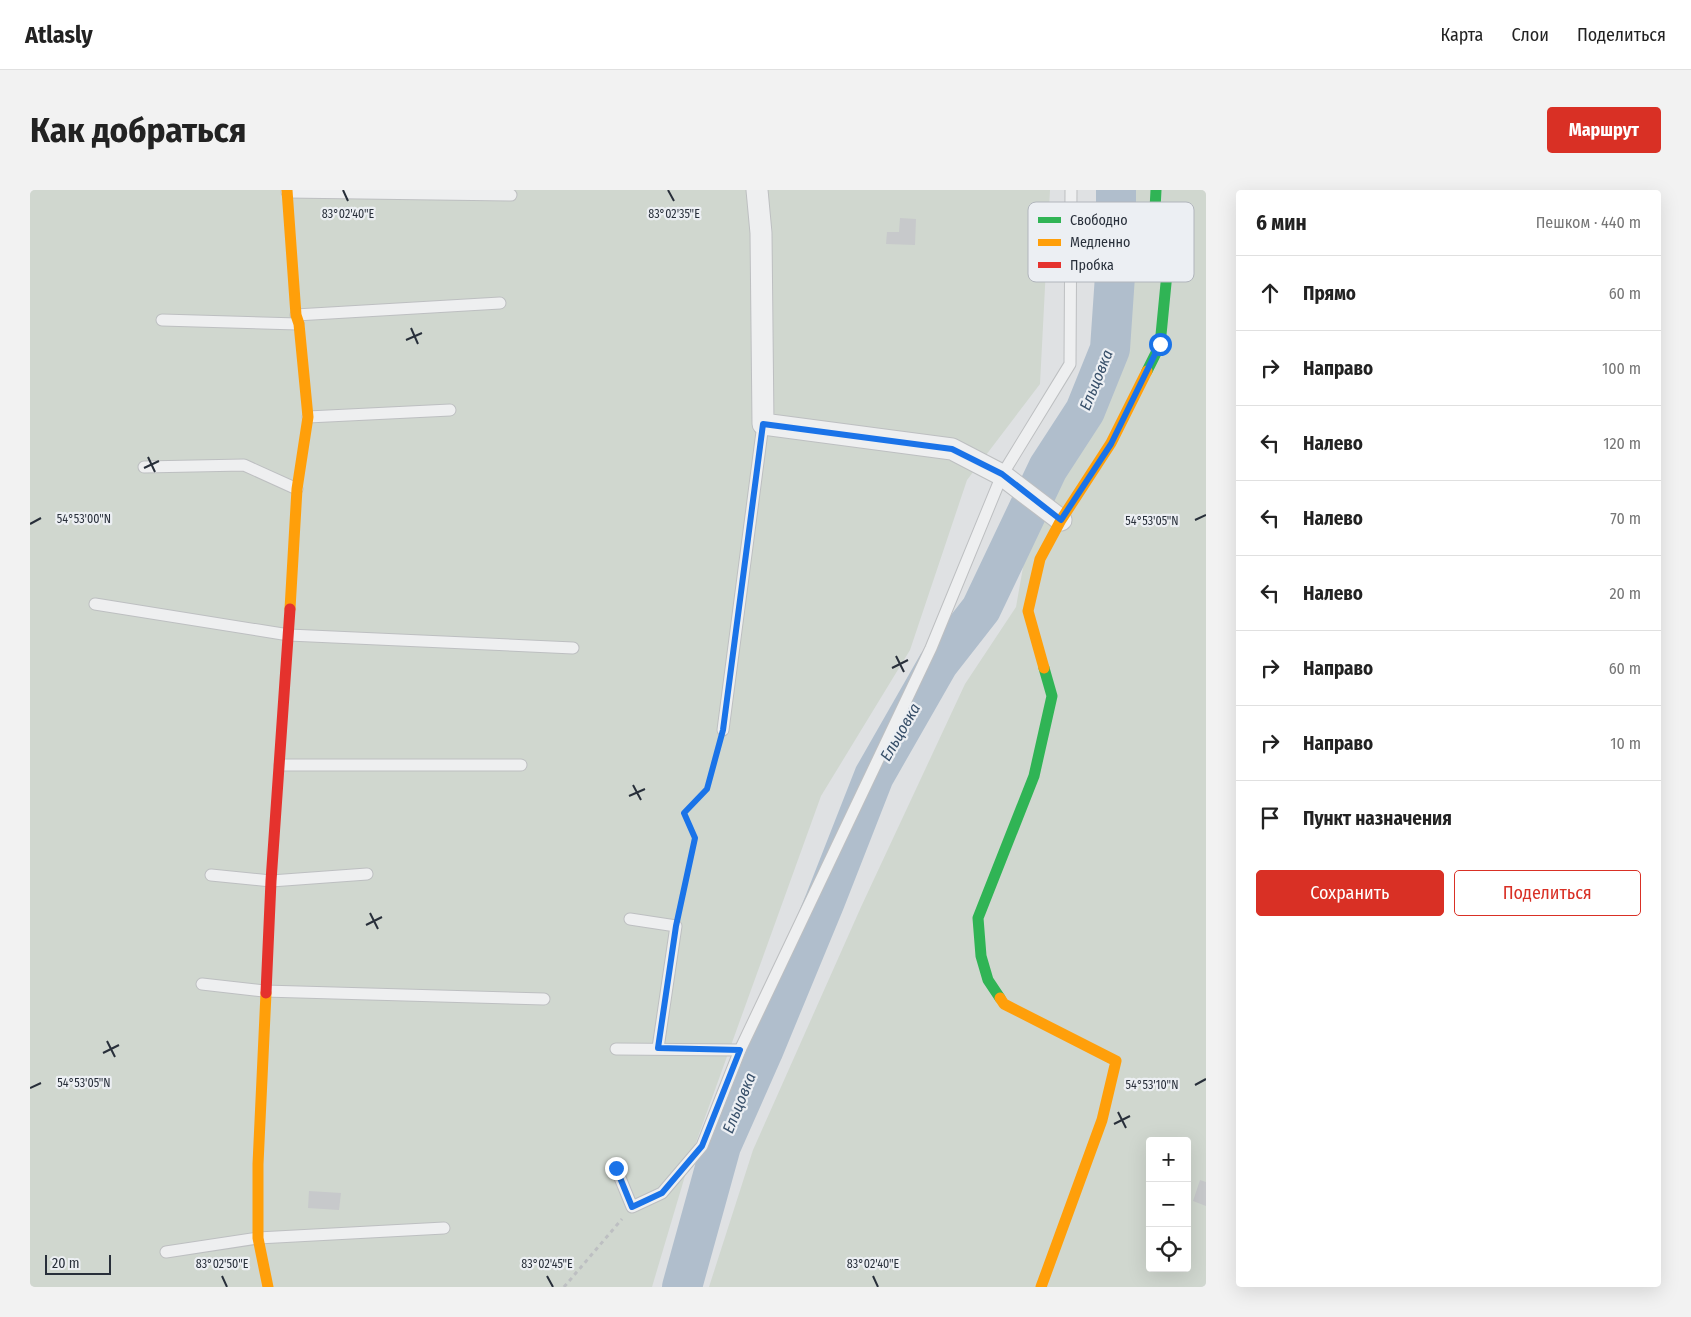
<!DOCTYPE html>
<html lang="ru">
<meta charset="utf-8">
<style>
body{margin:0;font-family:"Fira Sans Condensed",sans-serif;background:#f2f2f2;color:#222}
.controls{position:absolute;right:15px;bottom:15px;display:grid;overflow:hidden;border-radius:5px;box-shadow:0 5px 20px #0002}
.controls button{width:45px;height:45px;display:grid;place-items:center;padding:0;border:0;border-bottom:1px solid #e0e0e0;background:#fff;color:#222;font:25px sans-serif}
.scale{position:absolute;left:15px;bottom:12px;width:66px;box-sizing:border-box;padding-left:5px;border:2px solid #282f3a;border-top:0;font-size:14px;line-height:18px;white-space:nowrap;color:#282f3a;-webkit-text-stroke:4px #eceff3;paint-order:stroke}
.stop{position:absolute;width:15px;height:15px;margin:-11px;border:4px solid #1a73e8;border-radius:50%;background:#fff}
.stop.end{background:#1a73e8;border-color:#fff;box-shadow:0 1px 5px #0008}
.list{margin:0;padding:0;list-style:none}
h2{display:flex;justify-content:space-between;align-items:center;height:65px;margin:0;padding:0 20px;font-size:21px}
h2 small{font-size:16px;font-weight:400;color:#767676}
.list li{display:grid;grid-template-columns:32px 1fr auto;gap:15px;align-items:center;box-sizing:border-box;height:75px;padding:0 20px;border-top:1px solid #e0e0e0}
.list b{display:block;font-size:19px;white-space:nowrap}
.list em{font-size:16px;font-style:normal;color:#767676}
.actions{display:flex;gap:10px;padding:15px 20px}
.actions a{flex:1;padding:11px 0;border:1px solid #d93025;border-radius:5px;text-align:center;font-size:18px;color:#d93025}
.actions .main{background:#d93025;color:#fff}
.icon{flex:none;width:28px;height:28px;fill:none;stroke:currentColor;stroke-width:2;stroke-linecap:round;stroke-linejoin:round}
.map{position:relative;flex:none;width:1176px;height:1097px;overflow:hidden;border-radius:5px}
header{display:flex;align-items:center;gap:30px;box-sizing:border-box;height:70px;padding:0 25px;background:#fff;border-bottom:1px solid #e0e0e0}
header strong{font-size:24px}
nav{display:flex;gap:28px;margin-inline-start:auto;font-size:18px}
.intro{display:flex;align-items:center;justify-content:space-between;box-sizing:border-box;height:120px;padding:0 30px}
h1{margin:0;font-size:35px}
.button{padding:12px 22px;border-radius:5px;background:#d93025;color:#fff;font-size:18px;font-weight:700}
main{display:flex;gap:30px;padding:0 30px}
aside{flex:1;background:#fff;border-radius:5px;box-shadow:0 5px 20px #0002}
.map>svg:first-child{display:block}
.green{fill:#d0d7cf;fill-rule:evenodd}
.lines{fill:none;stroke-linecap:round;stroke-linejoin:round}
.river{stroke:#b0becc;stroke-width:40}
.building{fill:#c7c9cb}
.lane-casing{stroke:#bdbfc1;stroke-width:13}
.street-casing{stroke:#bdbfc1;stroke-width:23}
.path{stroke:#bdbfc2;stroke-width:3;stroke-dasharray:4 4;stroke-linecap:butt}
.lane{stroke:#eeeff0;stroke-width:11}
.street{stroke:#eeeff0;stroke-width:21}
.fast{stroke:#30b455;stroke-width:11}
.slow{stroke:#ff9f0a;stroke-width:11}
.jam{stroke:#e5322d;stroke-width:11}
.route{stroke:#1a73e8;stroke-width:6}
.ticks{fill:none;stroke:#282f3a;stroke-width:2}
.labels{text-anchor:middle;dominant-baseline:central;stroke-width:4.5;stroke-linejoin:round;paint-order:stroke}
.water-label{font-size:16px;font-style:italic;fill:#374f69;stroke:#eceff3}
.key{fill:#eceff3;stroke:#b1b5bc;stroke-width:1}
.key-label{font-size:14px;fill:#282f3a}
.ticks-label{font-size:12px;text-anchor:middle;fill:#282f3a;stroke:#eceff3;stroke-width:4.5;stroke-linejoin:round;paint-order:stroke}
</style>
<header>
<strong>Atlasly</strong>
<nav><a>Карта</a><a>Слои</a><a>Поделиться</a></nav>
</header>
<div class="intro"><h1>Как добраться</h1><a class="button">Маршрут</a></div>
<main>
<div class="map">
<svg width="1176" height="1097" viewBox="0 0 1176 1097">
<rect width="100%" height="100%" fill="#dfe1e3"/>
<g class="green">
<path d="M0 0H1020L1010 194 937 290 880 460 791 606 660 969 622 1097H0Z"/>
<path d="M1094 0H1176V1097H679L723 960 831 717 935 494 986 417 1002 326 1035 257 1097 159 1101 55ZM1120 951H1157V1078H1120Z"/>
</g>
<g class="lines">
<path class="river" d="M652 1097 691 956 733 861 795 711 844 586 908 474 951 419 1018 278 1055 221 1080 159 1086 71V0"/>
</g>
<g class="building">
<path d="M870 28 886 29 885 55 856 54 857 42H869Z"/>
<path d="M1170 990 1176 992V1016L1163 1011Z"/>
<path d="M279 1001 311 1003 309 1020 278 1018Z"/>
</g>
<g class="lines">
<g class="lane-casing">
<g id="lane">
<path d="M257 2 481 5"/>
<path d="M266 125 470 113"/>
<path d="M132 130 268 134"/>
<path d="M278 227 420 220"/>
<path d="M114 277 214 275 267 299"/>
<path d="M65 414 259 445 543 458"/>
<path d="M693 540 733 234"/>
<path d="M250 575H491"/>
<path d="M181 685 241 691 337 684"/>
<path d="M600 729 646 736 628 858"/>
<path d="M172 794 234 801 514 809"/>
<path d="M586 859 710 860 901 458 972 285 1040 174 1041 0"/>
<path d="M586 978 602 1017 632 1003 672 956 710 860"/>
<path d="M136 1062 228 1048 414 1038"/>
</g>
</g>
<g class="street-casing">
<path id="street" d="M727 0 731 43 733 234 922 259 972 285 1031 330"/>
</g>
<g class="path">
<path d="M649 721 665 648 654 623 677 599 689 555"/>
<path d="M534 1097 592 1029"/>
</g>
<use href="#lane" class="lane"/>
<use href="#street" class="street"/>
<g class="fast">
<path d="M1117 181 1130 155 1137 83 1125 19 1126 0"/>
<path d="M970 808 958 790 951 766 948 728 1004 586 1022 506 1014 478"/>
</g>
<g class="slow">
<path d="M257 0 266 125 269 134 278 227 267 299 260 419"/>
<path d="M1014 478 998 421 1010 369 1031 330 1081 253 1117 181"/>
<path d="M236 803 228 974V1048L238 1097"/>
<path d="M970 808 974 814 1086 871 1072 930 1011 1097"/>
</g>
<path class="jam" d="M236 803 241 691 260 419"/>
</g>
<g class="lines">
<path class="route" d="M586 978 602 1017 632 1003 672 956 710 860 628 858 646 736 665 648 654 623 677 599 693 540 733 234 922 259 972 284 1031 330 1081 254 1130 154"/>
</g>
<path class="ticks" d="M313 0 318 11M638 0 644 11M381 138 388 154M376 150 392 143M118 267 125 282M114 278 129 271M1165 330 1176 325M0 334 11 328M866 466 874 482M862 478 878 470M603 595 611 610M599 606 615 599M340 723 348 739M336 735 352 727M77 851 85 867M73 863 89 855M1165 895 1176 889M0 898 11 893M1088 922 1096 938M1084 934 1100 926M192 1086 197 1097M517 1086 523 1097M843 1086 848 1097"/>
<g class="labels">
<g class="water-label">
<text transform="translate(1066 190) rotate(-68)">Ельцовка</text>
<text transform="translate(870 542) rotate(-60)">Ельцовка</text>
<text transform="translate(709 913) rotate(-68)">Ельцовка</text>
</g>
</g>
<rect x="998" y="12" width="166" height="80" rx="8" class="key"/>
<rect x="1008" y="27" width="23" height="6" fill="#30b455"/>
<rect x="1008" y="49" width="23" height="7" fill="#ff9f0a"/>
<rect x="1008" y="72" width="23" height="6" fill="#e5322d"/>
<g class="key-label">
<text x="1040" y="35">Свободно</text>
<text x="1040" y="57">Медленно</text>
<text x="1040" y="80">Пробка</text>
</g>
<g class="ticks-label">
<text x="318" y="28">83°02'40"E</text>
<text x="644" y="28">83°02'35"E</text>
<text x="54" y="333">54°53'00"N</text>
<text x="1122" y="335">54°53'05"N</text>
<text x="54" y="897">54°53'05"N</text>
<text x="1122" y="899">54°53'10"N</text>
<text x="192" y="1078">83°02'50"E</text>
<text x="517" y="1078">83°02'45"E</text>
<text x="843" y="1078">83°02'40"E</text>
</g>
</svg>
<div class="controls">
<button>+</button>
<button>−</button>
<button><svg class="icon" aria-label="locate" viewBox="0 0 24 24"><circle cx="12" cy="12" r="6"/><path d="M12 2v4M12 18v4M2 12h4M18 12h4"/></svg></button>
</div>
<div class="scale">20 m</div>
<div class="stop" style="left:1130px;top:154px"></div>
<div class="stop end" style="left:586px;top:978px"></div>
</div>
<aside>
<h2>6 мин<small>Пешком · 440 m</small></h2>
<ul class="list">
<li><svg class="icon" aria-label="ahead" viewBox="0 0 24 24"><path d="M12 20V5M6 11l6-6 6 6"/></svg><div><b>Прямо</b></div><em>60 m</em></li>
<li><svg class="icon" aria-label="right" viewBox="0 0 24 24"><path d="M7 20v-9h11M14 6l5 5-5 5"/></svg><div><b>Направо</b></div><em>100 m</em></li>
<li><svg class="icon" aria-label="left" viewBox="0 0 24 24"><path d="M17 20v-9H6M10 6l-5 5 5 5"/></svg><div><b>Налево</b></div><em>120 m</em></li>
<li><svg class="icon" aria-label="left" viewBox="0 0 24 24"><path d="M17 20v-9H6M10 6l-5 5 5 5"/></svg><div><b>Налево</b></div><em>70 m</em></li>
<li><svg class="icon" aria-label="left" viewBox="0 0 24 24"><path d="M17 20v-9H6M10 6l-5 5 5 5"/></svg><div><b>Налево</b></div><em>20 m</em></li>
<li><svg class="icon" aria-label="right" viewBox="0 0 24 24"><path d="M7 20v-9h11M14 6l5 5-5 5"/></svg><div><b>Направо</b></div><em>60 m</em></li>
<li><svg class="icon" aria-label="right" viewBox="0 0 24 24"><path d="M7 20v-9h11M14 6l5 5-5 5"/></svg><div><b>Направо</b></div><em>10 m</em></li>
<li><svg class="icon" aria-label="arrive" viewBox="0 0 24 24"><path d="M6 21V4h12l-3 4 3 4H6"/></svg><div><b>Пункт назначения</b></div></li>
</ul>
<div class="actions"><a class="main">Сохранить</a><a>Поделиться</a></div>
</aside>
</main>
